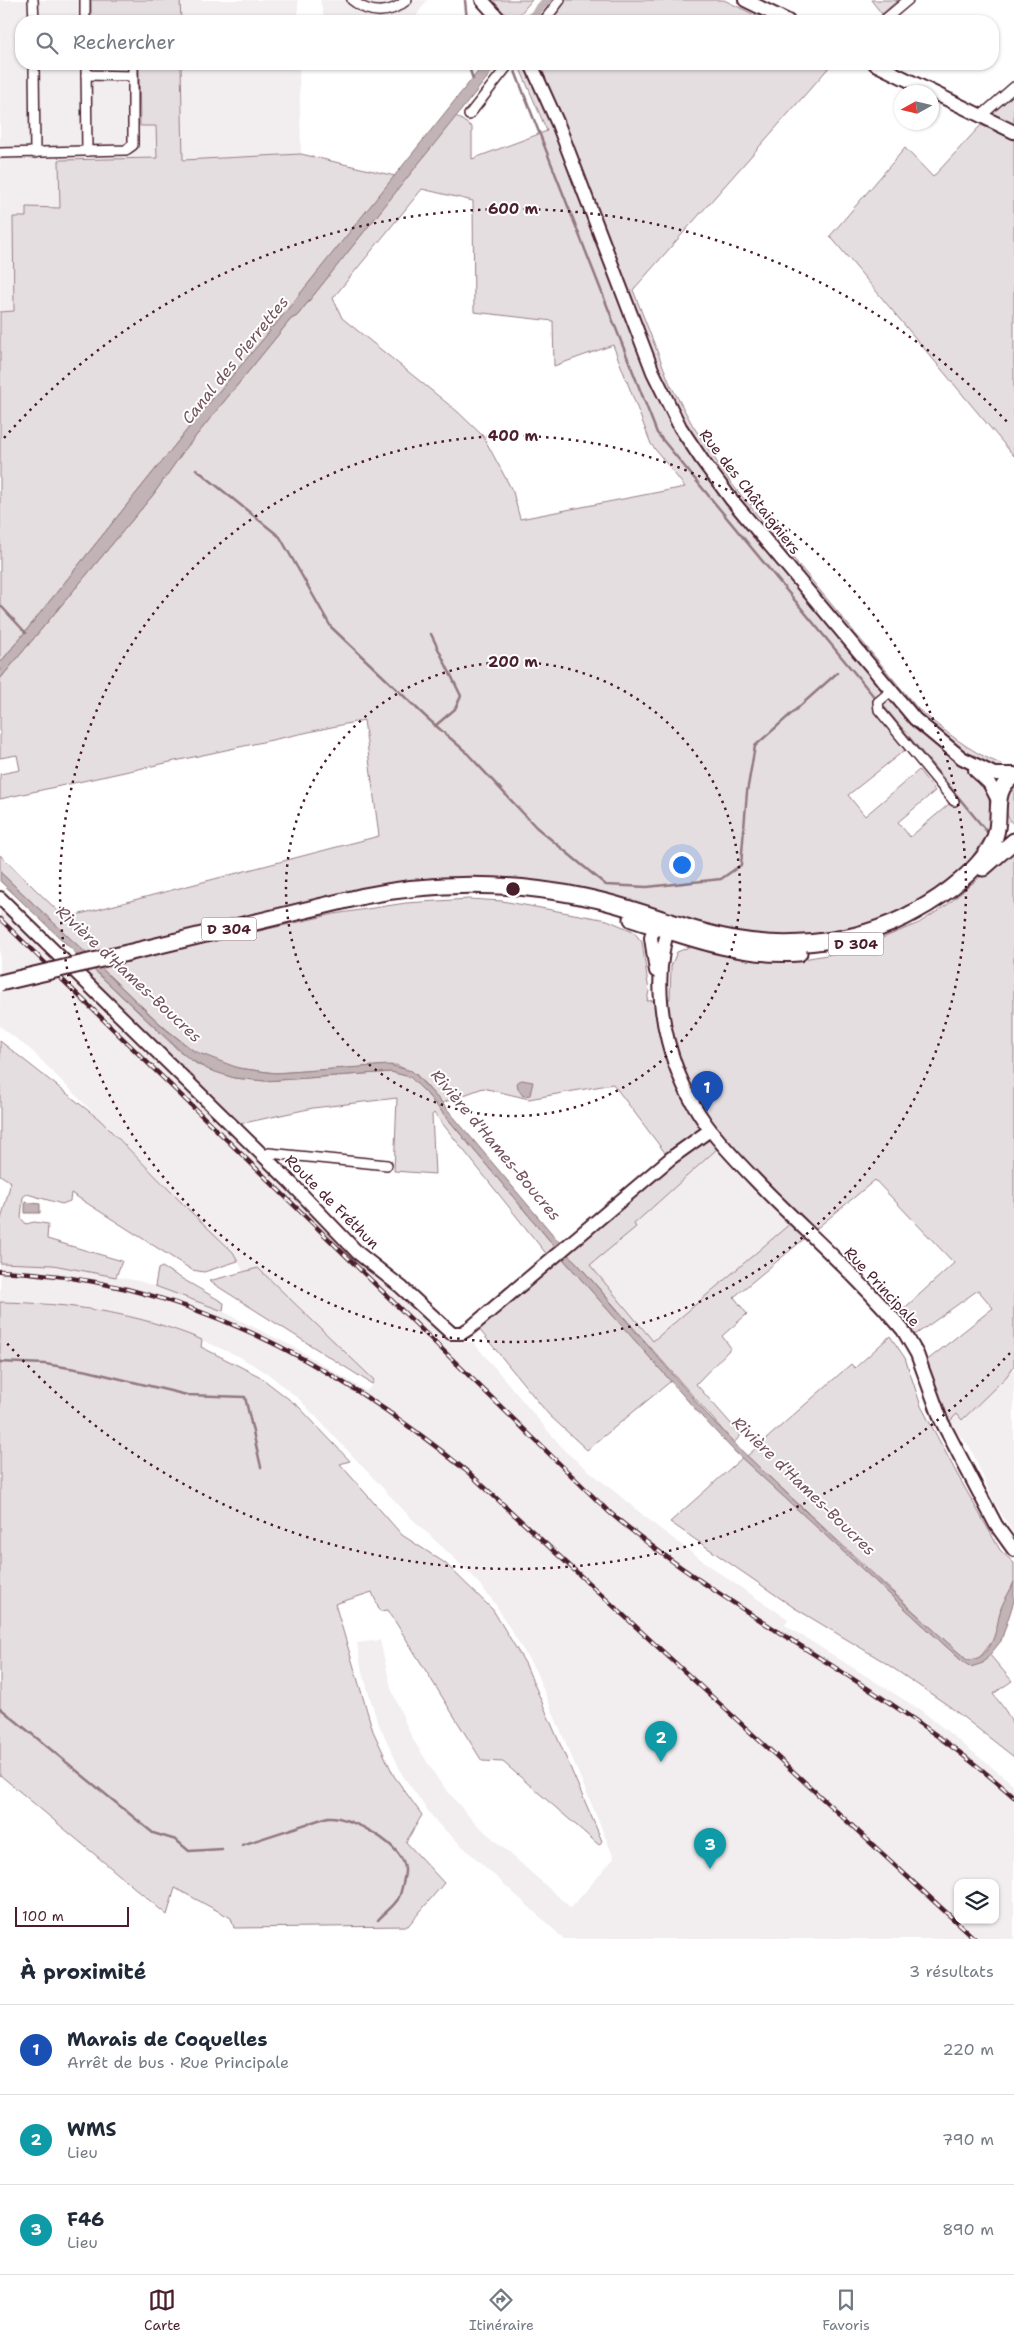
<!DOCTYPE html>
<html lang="fr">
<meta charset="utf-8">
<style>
body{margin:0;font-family:"Shantell Sans",sans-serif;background:#f6f6f7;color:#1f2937}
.controls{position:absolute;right:15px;bottom:15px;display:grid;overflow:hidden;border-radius:10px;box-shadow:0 1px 4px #0004}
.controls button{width:45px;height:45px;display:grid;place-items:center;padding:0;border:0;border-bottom:1px solid #e0e1e3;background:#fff;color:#1f2937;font:25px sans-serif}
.compass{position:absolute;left:894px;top:85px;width:45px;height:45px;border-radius:50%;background:#fff;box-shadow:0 1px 4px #0004;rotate:262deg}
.scale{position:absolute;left:15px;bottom:12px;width:114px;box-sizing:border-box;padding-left:5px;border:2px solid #4a1f2b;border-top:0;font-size:14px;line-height:18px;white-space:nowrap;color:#4a1f2b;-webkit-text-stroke:4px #fff;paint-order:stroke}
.you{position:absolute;left:681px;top:864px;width:18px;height:18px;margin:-12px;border:4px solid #fff;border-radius:50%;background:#1a73e8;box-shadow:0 0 0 8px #1a73e833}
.badge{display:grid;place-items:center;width:32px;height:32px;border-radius:50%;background:#4a1f2b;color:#fff;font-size:16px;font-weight:700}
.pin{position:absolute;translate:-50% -41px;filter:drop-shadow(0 1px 2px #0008)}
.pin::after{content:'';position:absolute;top:26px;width:18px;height:15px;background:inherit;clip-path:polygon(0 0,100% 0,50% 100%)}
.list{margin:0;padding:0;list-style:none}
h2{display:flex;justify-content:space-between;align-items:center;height:65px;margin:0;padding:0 20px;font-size:21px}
h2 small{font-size:16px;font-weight:400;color:#747a83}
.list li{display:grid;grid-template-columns:32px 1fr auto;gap:15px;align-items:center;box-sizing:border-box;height:90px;padding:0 20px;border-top:1px solid #e0e1e3}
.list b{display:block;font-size:19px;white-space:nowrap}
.list p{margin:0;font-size:16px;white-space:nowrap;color:#747a83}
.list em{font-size:16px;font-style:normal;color:#747a83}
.icon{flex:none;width:28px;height:28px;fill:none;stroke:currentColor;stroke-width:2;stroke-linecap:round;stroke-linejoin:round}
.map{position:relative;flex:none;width:1014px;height:1939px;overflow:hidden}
.search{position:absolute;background:#fff;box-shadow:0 1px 4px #0004;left:15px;right:15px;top:15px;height:55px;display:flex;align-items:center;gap:12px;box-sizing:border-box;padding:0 18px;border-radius:20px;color:#747a83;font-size:19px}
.sheet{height:335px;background:#fff}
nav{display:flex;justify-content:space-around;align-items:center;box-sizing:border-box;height:70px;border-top:1px solid #e0e1e3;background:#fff;font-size:14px;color:#747a83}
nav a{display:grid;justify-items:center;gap:2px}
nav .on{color:#4a1f2b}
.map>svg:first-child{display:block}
.built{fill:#f2eeef;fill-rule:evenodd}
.green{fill:#e5dee0;stroke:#987e86;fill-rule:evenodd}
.water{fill:#c1b3b6;stroke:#91787e}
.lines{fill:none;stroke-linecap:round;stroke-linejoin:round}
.stream{stroke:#91787e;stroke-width:2.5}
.canal{stroke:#c1b3b6;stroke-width:8}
.street-casing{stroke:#4a1f2b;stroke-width:12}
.secondary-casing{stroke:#4a1f2b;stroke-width:16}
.primary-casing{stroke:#4a1f2b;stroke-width:19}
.street{stroke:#fff;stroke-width:9}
.secondary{stroke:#fff;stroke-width:12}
.primary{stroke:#fff;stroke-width:15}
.rail-casing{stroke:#4a1f2b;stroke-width:4.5}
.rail{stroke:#fff;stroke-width:2.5;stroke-dasharray:8;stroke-linecap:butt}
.primary-bridge-casing{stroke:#4a1f2b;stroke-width:19;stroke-linecap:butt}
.primary-bridge{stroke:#fff;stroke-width:15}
.ring{fill:none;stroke:#4a1f2b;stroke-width:2.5;stroke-dasharray:2.5 5}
.labels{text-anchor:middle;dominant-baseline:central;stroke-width:4;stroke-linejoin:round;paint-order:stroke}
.shield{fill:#fff;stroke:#80626b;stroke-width:1}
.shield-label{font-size:14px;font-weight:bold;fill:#4a1f2b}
.street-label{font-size:15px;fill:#4a1f2b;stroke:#fff}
.water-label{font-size:16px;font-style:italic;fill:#74535c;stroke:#fff}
.centre{fill:#4a1f2b;stroke:#fff;stroke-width:2.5}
.ring-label{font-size:15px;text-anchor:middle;font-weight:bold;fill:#4a1f2b;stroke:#fff;stroke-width:4;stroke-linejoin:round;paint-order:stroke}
</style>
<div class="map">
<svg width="1014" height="1939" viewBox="0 0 1014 1939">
<rect width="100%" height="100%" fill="#fff"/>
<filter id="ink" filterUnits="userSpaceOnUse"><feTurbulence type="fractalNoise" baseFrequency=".02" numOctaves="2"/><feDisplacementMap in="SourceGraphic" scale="10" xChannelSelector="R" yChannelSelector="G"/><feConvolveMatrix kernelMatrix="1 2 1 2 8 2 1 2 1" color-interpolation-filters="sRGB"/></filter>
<g filter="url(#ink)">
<g class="built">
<path d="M0 0H91L92 20H138L21 21V64H139L141 125 156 126 157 158 60 160V208L26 207V217H13L14 312H0Z"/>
<path d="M180 0H298V21H181Z"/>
<path d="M320 0H427L413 21H325Z"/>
<path d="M181 64H299L301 154 183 160Z"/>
<path d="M0 907 345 1248 450 1342H473L566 1452 659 1528 722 1575 788 1619 785 1625 922 1711 1014 1785V1939H564L436 1822 403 1776 376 1718 361 1667 357 1643 380 1640 391 1688 411 1736 439 1781 471 1819 571 1908 614 1858 535 1670 494 1602 470 1573 411 1518 300 1400 267 1373 238 1356 176 1329 124 1316 44 1303 0 1302V1263L53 1265 139 1281 214 1307 296 1348 366 1391 372 1385 258 1268 243 1271 233 1252 190 1211 32 1051 0 1026ZM958 1883H995V1920H958Z"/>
<path d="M728 1139 754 1172 799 1216 653 1341 589 1265 636 1227 634 1224Z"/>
<path d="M1014 1366V1534L993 1500 970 1447 948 1423 957 1414 962 1420Z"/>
</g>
<g class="green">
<path d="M91 0H180L181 21 91 20Z"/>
<path d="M491 0H532L514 21H510Z"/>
<path d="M551 0H724L767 21H533Z"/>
<path d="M871 0H898L882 14Z"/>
<path d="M139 64H181L183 160 301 154 395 176 275 325 267 330 270 331 199 415 0 663V312L14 311 13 217H26V207L60 208 59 160 157 158 156 126H140Z"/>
<path d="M518 64H832L633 290 670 384 693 426 731 483 918 709C944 730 969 752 1001 764L989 797 991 829 969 861 934 893 877 924 845 932 790 937 739 935 601 895 390 885 265 911 137 942 89 956 0 872V855L65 918 379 836 364 720 0 799V774L20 770 17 755 0 758V679L153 495 183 452 291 319 297 316 456 116 472 127V159L547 131ZM422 189 473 201 474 312 553 321 554 366 613 345 651 444 685 487 520 519 513 492 483 436 458 412 342 318 333 298ZM910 746 955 799 910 837 898 822 935 791 919 770 865 816 848 795Z"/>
<path d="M1014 91V126L986 115Z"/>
<path d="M981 125 1014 140V456L830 236 905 148 933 177Z"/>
<path d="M1014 784V825C1002 813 1002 796 1014 784Z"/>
<path d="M1014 848V1366L1006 1377 962 1420 957 1414 948 1423 925 1362 993 1308 978 1290 915 1335 898 1314 954 1263 875 1180 734 1297 747 1314 722 1336 731 1348 696 1384 741 1435 734 1443 576 1262 567 1255 564 1260 671 1381 587 1450 549 1415 478 1328 672 1162 613 1084 529 1099 483 1088 442 1103 416 1074 396 1065 275 1073 238 1068 209 1058 194 1051 165 1028 100 967 334 914 406 903 469 899 502 901 607 920 633 931 642 942 649 991 647 1001 670 999 671 966 677 952 692 946 742 958 803 959 851 951 919 923 947 905ZM728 1139 754 1172 799 1216 653 1341 590 1265 636 1227 634 1224Z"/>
<path d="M93 969 178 1050 198 1065 234 1078 265 1081 391 1072 410 1077 427 1094 555 1247 548 1256 434 1113 432 1115 435 1174 394 1171 397 1098 313 1108 235 1125 84 973Z"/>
<path d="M0 1041 99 1119 190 1211 233 1252 238 1261 204 1272 192 1270 71 1193 70 1201 62 1204 27 1194 23 1197 21 1218 26 1224 34 1222 48 1224 47 1239 122 1261 116 1277 53 1265 0 1263V1223L11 1182 0 1175Z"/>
<path d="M162 1267 224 1303 223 1311 155 1286 158 1269Z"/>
<path d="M258 1268 374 1380 372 1384 209 1281Z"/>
<path d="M0 1302C68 1303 139 1313 202 1340L201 1347 259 1376 299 1407 350 1461 340 1464 402 1535 445 1563 493 1610 525 1663 602 1841 599 1845 503 1762 482 1761 388 1610 380 1611 372 1592 335 1604 373 1731 394 1776 422 1815 406 1842 444 1883 408 1926 234 1928 231 1918 175 1888 167 1915 0 1775Z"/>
<path d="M890 1336 905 1358 921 1406 957 1474 1000 1550 1014 1563V1582L1001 1609 996 1636 981 1656 975 1660H967L938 1634 747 1456 851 1364 855 1368Z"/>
<path d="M742 1458 963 1662 983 1663 989 1654 1012 1681 993 1694C1014 1721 1014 1722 1014 1757L949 1706 881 1660 793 1607 670 1522Z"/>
</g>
<g class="water">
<path d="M484 64H498L297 316 291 319 183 452 153 495 0 679V663L199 415 270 331 267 329 275 325Z"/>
<path d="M0 872 89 956 81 958 0 881Z"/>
<path d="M98 965 164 1028 194 1051 238 1068 275 1073 389 1065 412 1071 442 1103 560 1243 555 1247 427 1094 410 1077 391 1072 265 1081 234 1078 209 1070 188 1058 91 967Z"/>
<path d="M522 1080 533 1082 530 1095 523 1096 518 1089 517 1082Z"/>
<path d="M25 1202 40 1204V1213H25Z"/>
<path d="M567 1254 576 1262 710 1418 740 1449 864 1567 967 1660C994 1660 996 1627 1001 1608 1004 1599 1011 1591 1014 1582V1601L1001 1641 983 1663 971 1667 963 1662 735 1452 703 1418 564 1260Z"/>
</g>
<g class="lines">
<g class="stream">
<path d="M465 0 467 21"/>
<path d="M468 64 473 79"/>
<path d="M513 66 657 433 876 699"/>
<path d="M196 469 280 537 331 627 427 718 465 751 536 827 606 885 647 887 721 879 741 865 747 792 755 746 837 673"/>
<path d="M0 605 26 633"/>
<path d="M431 634 461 696 455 709 435 726"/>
<path d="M882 705 988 833"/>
<path d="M0 1362 45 1364 88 1371 187 1395 245 1397 261 1467"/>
<path d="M0 1708 153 1833 176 1840 189 1851 222 1849"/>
<path d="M242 1845 328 1817C349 1815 407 1846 405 1871 405 1875 401 1893 399 1897 396 1905 384 1913 378 1920"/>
</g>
<path class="canal" d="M528 21 546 0"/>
<g class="street-casing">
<g id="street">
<path d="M33 0 34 21"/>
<path d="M85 0V21"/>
<path d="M352 0C370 15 389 15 407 0"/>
<path d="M544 21 560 0"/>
<path d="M883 21 908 0"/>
<path d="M34 64 35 153"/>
<path d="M86 64 87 151"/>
<path d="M86 75 133 76"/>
<path d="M469 115 509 64"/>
<path d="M981 116 1014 87"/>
<path d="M0 153 126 150 133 145V64"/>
<path d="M891 691 878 702 879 710 954 801"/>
<path d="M265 1157 269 1153 387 1165"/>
</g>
</g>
<g class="secondary-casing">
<g id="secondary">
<path d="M482 0 501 21"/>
<path d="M745 0 788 21"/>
<path d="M531 64 558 124 653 372 680 427 702 460 731 499 915 719 962 758 994 774H1014"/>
<path d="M875 64 1014 132"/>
<path d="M975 770 989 783 998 800"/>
<path d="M0 898 291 1183 358 1253 401 1287 451 1333H462L470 1328 671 1158 710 1130"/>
<path d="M656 917 651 938 656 971"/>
<path d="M671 922C668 931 664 941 663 951 653 1009 672 1076 706 1124 724 1149 746 1170 767 1192 812 1237 862 1281 903 1330L917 1354 941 1420 996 1525 1014 1550"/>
</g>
</g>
<g class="primary-casing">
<g id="primary">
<path d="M983 868 1014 841"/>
<path d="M632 919C687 937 739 957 799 953"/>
<path d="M127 953 364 896C437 881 512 882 585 897 626 905 664 921 704 932 773 952 853 947 916 911 942 897 985 866 995 837 1003 815 990 791 1014 776"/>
</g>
</g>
<use href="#street" class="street"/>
<use href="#secondary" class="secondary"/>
<use href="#primary" class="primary"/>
<g class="rail-casing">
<g id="rail">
<path d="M0 919 608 1511C735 1619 889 1686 1014 1797"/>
<path d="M0 1271C180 1278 333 1361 469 1473L975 1939"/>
</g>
</g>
<use href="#rail" class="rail"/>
<g class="primary-bridge-casing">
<path id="primary-bridge" d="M0 983 127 953"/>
</g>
<use href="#primary-bridge" class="primary-bridge"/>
</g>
</g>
<g class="ring">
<circle cx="513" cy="889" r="227"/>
<circle cx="513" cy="889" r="453"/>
<path d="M1010 1353A680 680 0 0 1 4 1340M4 438A680 680 0 0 1 1010 425"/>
</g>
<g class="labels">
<g class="shield">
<rect x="201.5" y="917.5" width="55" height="23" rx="4"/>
<rect x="828.5" y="932.5" width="55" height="23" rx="4"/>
</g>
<g class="shield-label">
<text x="229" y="929">D 304</text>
<text x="856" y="944">D 304</text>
</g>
<g class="street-label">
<text transform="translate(750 492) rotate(52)">Rue des Châtaigniers</text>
<text transform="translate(332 1202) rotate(45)">Route de Fréthun</text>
<text transform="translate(882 1287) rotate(47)">Rue Principale</text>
</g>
<g class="water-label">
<text transform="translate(235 360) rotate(-51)">Canal des Pierrettes</text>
<text transform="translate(129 974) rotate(43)">Rivière d'Hames-Boucres</text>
<text transform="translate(496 1145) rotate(50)">Rivière d'Hames-Boucres</text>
<text transform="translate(804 1486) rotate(44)">Rivière d'Hames-Boucres</text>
</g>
</g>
<circle cx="513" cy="889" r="8" class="centre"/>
<g class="ring-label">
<text x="513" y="214">600 m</text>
<text x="513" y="441">400 m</text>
<text x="513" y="667">200 m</text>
</g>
</svg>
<div class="controls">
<button><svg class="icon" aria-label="layers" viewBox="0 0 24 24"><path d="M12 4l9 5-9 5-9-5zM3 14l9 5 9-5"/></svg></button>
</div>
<svg class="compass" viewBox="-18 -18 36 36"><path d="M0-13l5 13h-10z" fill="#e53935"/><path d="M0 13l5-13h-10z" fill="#747a83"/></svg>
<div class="scale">100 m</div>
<div class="you"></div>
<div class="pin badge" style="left:707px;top:1112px;background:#1a4fb4">1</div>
<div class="pin badge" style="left:661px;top:1762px;background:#0f9aa8">2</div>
<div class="pin badge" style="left:710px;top:1869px;background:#0f9aa8">3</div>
<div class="search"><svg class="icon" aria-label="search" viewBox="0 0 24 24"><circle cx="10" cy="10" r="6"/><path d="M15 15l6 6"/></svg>Rechercher</div>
</div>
<section class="sheet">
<h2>À proximité<small>3 résultats</small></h2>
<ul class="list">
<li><span class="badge" style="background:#1a4fb4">1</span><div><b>Marais de Coquelles</b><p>Arrêt de bus · Rue Principale</p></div><em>220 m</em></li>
<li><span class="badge" style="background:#0f9aa8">2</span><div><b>WMS</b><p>Lieu</p></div><em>790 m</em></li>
<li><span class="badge" style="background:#0f9aa8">3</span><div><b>F46</b><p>Lieu</p></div><em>890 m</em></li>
</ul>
</section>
<nav>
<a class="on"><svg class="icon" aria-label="map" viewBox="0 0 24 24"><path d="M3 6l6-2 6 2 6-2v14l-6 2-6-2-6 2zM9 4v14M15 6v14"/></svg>Carte</a>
<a><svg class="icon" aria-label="directions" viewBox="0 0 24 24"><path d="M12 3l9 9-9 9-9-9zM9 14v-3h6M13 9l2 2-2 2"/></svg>Itinéraire</a>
<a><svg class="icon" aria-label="saved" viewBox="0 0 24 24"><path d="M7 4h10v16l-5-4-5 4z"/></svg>Favoris</a>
</nav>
